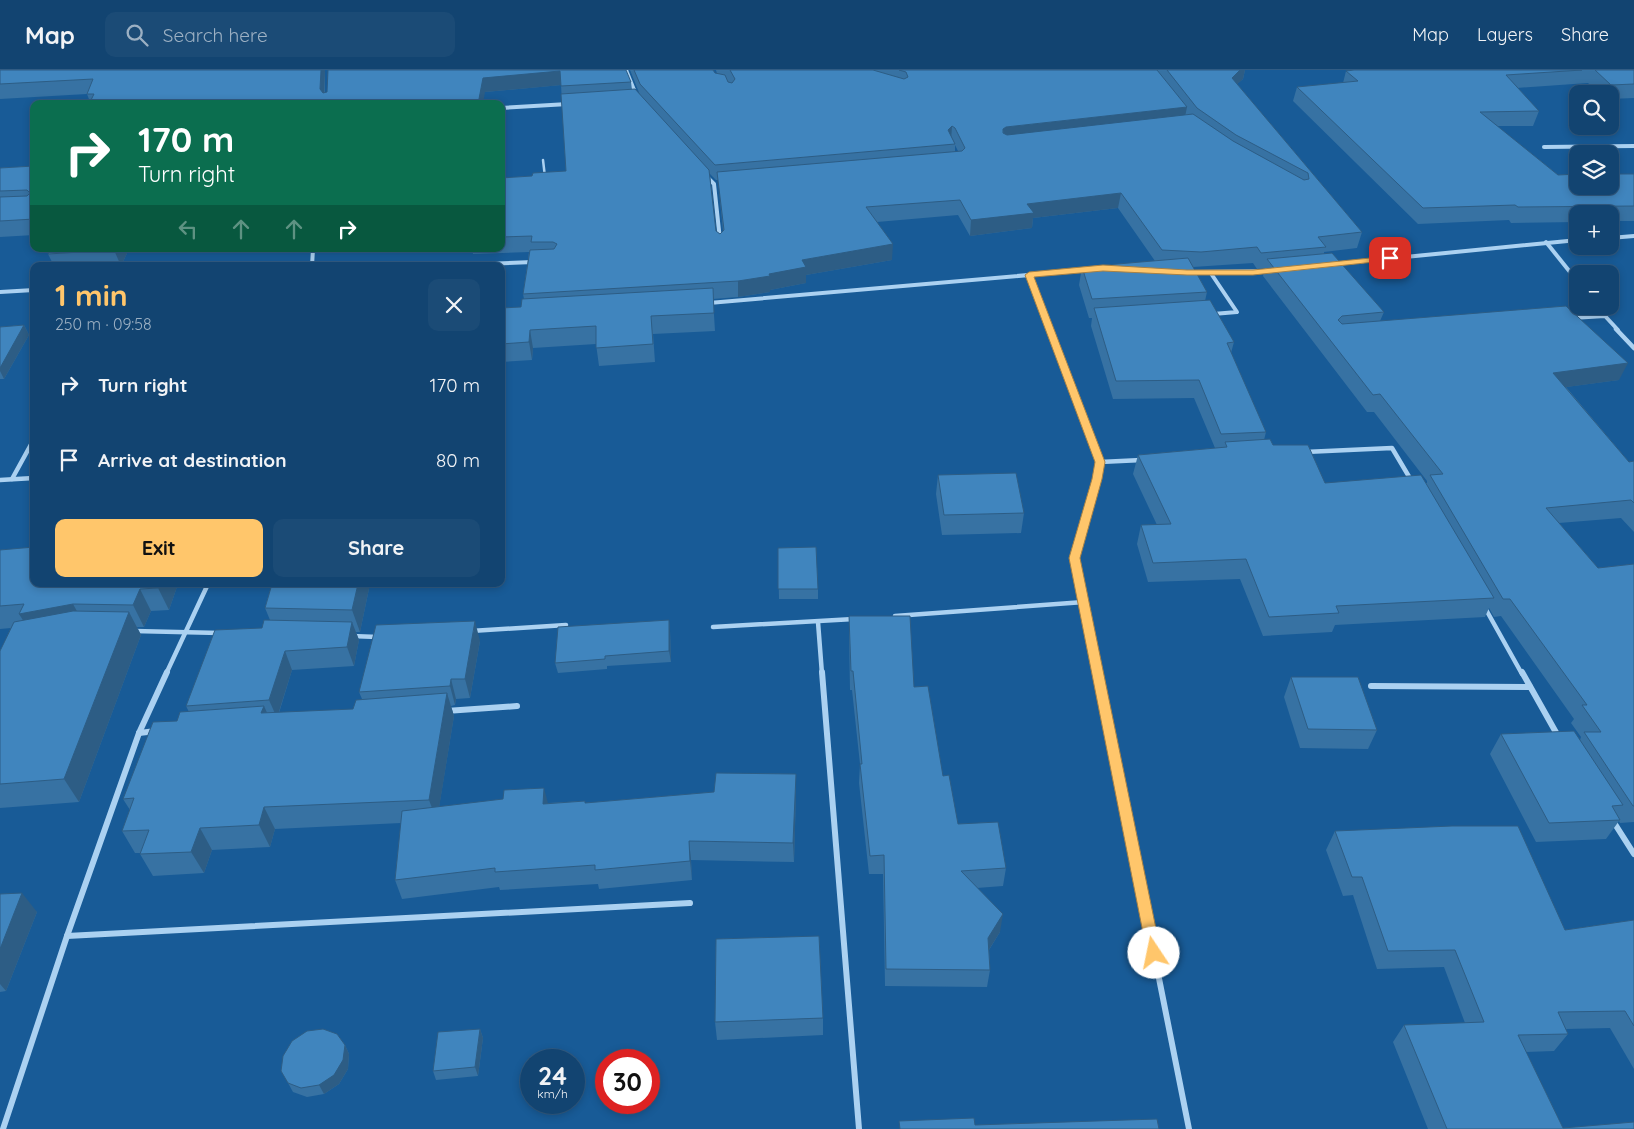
<!DOCTYPE html>
<html lang="en">
<head>
<meta charset="utf-8">
<style>
	body { margin:0; font-family:Quicksand,sans-serif; background:#1b4b76; color:#f1f3f6; height:100vh; display:flex; flex-direction:column; font-size:19px; white-space:nowrap }
	* { box-sizing:border-box; margin:0 }
	p { font-size:16px; color:#9cb0c3 }
	.icon { flex:none; width:28px; height:28px; fill:none; stroke:currentColor; stroke-width:2; stroke-linecap:round; stroke-linejoin:round }
	.map { position:relative; flex:1; overflow:hidden }
	.side { position:absolute; left:30px; top:192px; width:475px; height:325px; display:flex; flex-direction:column; background:#124471; border-radius:10px; box-shadow:0 2px 8px #0003,0 0 0 1px #315c84 }
	.side>* { flex:none }
	.top-card { position:absolute; left:30px; top:30px; width:475px; height:152px; border-radius:10px; box-shadow:0 2px 8px #0003,0 0 0 1px #315c84; background:#0b6e4f; color:#fff; overflow:hidden }
	.fabs { position:absolute; left:1569px; top:15px; display:grid; gap:10px }
	.fabs a { display:grid; place-items:center; width:50px; height:50px; border-radius:10px; background:#124471; box-shadow:0 2px 8px #0003,0 0 0 1px #315c84; font-size:25px }
	.speed { position:absolute; left:520px; top:979px; display:flex; gap:10px; font-size:25px; font-weight:700; text-align:center }
	.speed>* { display:grid; place-content:center; width:65px; height:65px; border-radius:50%; background:#124471; box-shadow:0 2px 8px #0003,0 0 0 1px #315c84; line-height:1 }
	.speed small { font-size:12px; font-weight:400 }
	.speed .limit { border:8px solid #d22; background:#fff; color:#111 }
	.pin { position:absolute; display:grid; place-items:center; width:42px; height:42px; color:#fff; margin:-21px; border-radius:10px; box-shadow:0 2px 8px #0006 }
	.me { position:absolute; width:55px; margin:-28px; rotate:349deg; stroke-linejoin:round; filter:drop-shadow(0 0 4px #0008) }
	.turn { display:flex; align-items:center; gap:18px; height:105px; padding:0 25px; font-size:22px }
	.turn .icon { width:65px; height:65px; stroke-width:2.5 }
	.turn b { display:block; font-size:35px; line-height:42px }
	.lanes { display:flex; align-items:center; height:48px; padding:0 25px; background:#0003; justify-content:center; gap:25px; direction:ltr }
	.lanes .off { opacity:.35 }
	.round { display:grid; place-items:center; flex:none; width:52px; height:52px; border-radius:10px; background:#1b4b76 }
	.summary { display:flex; align-items:center; justify-content:space-between; height:85px; padding:0 25px }
	h1 { font-size:30px; font-weight:700; line-height:38px; color:#ffc66b }
	.primary-button { display:flex; gap:10px; margin-top:auto; padding:10px 25px }
	.primary-button a { flex:1; height:58px; border-radius:10px; background:#ffc66b; color:#111; font-size:20px; font-weight:700; line-height:58px; text-align:center }
	.primary-button a+a { background:#1b4b76; color:#f1f3f6 }
	ul { padding:0; list-style:none }
	li { display:flex; align-items:center; gap:15px; height:75px; padding:0 25px }
	li div { flex:1 }
	li b { display:block; font-size:19px }
	li em { font-style:normal }
	header { display:flex; align-items:center; gap:30px; box-sizing:border-box; height:70px; padding:0 25px; background:#124471; border-bottom:1px solid #315c84 }
	header strong { font-size:24px }
	nav { display:flex; gap:28px; margin-inline-start:auto; font-size:18px }
	.search { width:350px; height:45px; background:#1b4b76; display:flex; align-items:center; gap:12px; box-sizing:border-box; padding:0 18px; border-radius:10px; color:#9cb0c3; font-size:19px }
	.map>svg:first-child { display:block }
	.lines { fill:none; stroke-linecap:round; stroke-linejoin:round }
	.lane { stroke:#abd1f1; stroke-width:2.5 }
	.street-far2 { stroke:#abd1f1; stroke-width:4 }
	.street-far1 { stroke:#abd1f1; stroke-width:4.5 }
	.street { stroke:#abd1f1; stroke-width:6 }
	.wall { fill:#3772a3; fill-rule:evenodd }
	.shaded-wall { fill:#2d5d85 }
	.building { fill:#4085be; stroke:#2d5d85 }
	.route { fill:#ffc66b; stroke:#a68146 }
</style>
</head>
<body>
<header>
<strong>Map</strong>
<div class="search"><svg class="icon" aria-label="search" viewBox="0 0 24 24"><circle cx="10" cy="10" r="6"/><path d="M15 15l6 6"/></svg>Search here</div>
<nav><a>Map</a><a>Layers</a><a>Share</a></nav>
</header>
<div class="map">
<svg width="1634" height="1059" viewBox="0 0 1634 1059">
	<rect width="100%" height="100%" fill="#185b97"/>
	<g class="lines">
		<polyline class="lane" points="543,90 545,107"/>
		<g class="street-far2">
			<polyline points="626,0 636,25"/>
			<polyline points="501,38 568,34"/>
			<polyline points="1544,77 1634,76"/>
			<polyline points="707,107 714,114 720,170"/>
			<polyline points="1610,168 1634,166"/>
			<polyline points="1546,172 1578,212"/>
			<polyline points="1334,194 1578,170"/>
			<polyline points="312,196 313,179"/>
			<polyline points="431,196 533,192"/>
			<polyline points="1190,202 1269,201"/>
			<polyline points="1210,202 1237,242 1213,244"/>
			<polyline points="1029,205 1050,260"/>
			<polyline points="0,222 34,220"/>
			<polyline points="709,233 1086,200"/>
			<polyline points="1597,236 1605,246"/>
			<polyline points="1572,248 1605,246 1618,260"/>
		</g>
		<g class="street-far1">
			<polyline points="1049,259 1100,392 1075,487 1098,604"/>
			<polyline points="1616,259 1634,278"/>
			<polyline points="1305,382 1392,378 1411,410"/>
			<polyline points="1100,392 1142,390"/>
			<polyline points="12,409 34,369"/>
			<polyline points="0,410 34,408"/>
			<polyline points="1484,536 1522,604"/>
			<polyline points="895,546 1084,532"/>
			<polyline points="818,552 822,604"/>
			<polyline points="713,557 854,549"/>
			<polyline points="134,561 220,563"/>
			<polyline points="471,561 566,555"/>
			<polyline points="351,566 378,567"/>
			<polyline points="166,604 208,514"/>
		</g>
		<g class="street">
			<polyline points="822,602 859,1059"/>
			<polyline points="1098,602 1189,1059"/>
			<polyline points="1522,602 1558,666"/>
			<polyline points="1371,616 1530,617"/>
			<polyline points="446,641 517,636"/>
			<polyline points="139,663 156,661"/>
			<polyline points="1613,751 1634,784"/>
			<polyline points="67,866 690,833"/>
			<polyline points="3,1059 67,866 139,663 167,602"/>
		</g>
	</g>
	<g class="wall">
		<path d="M0,0H325V22L631,12L632,20L640,25L630,0H713L715,3L717,4L716,0H1245L1243,9L1237,14L1362,162L1357,178L1324,182V184L1384,242L1380,251L1619,310L1566,317L1629,392L1634,391V462L1621,448L1559,453L1598,498L1634,494V752L1620,753L1619,751L1606,769L1536,772L1490,684L1501,664L1580,670L1581,667L1571,653L1574,649L1501,546L1494,547L1489,538L1485,547L1335,555L1332,562L1263,566L1240,509L1148,512L1137,474L1141,455H1157L1133,404L1138,385L1215,378L1194,328L1113,329L1091,256L1092,248H1089L1079,215L1082,197L1155,191L1118,138L1033,148L1032,158L970,166L958,145L877,152L892,190L806,205V213L770,220V222L738,227L713,229L715,261L653,264L655,292L599,296L596,274L533,278L532,290L501,292V238L521,237L524,229L523,224L529,182L473,184L472,179H501V108L532,106L566,101L561,15L485,22L90,32L87,24L0,29ZM955,75L958,81H955ZM710,104L716,110H718L723,161L720,164L716,161ZM1253,193L1257,199L1265,198L1263,206L1367,342H1374L1427,411V413H1325L1264,370L1266,362L1231,283L1234,272L1205,231L1207,222L1193,197Z"/>
		<polygon points="1354,0 1634,0 1634,28 1610,29 1610,24 1600,24 1588,13 1517,18 1539,41 1533,56 1497,56 1558,105 1634,104 1634,151 1610,151 1610,144 1578,144 1578,152 1511,153 1509,150 1418,154 1293,31 1297,17 1343,13 1346,1"/>
		<polygon points="34,96 34,165 0,167 0,98"/>
		<polygon points="51,179 129,179 121,196 54,196 48,184"/>
		<polygon points="24,255 29,265 4,309 0,309 0,257"/>
		<polygon points="938,405 1024,443 1021,463 942,465 936,424"/>
		<polygon points="778,478 818,519 818,529 779,529"/>
		<polygon points="0,480 178,514 169,540 151,541 144,557 137,557 141,565 79,732 0,738 0,581 11,558 0,559"/>
		<polygon points="272,514 370,514 360,562 356,562 359,570 354,596 292,600 279,643 353,639 362,629 359,622 480,571 470,628 456,629 455,635 451,636 454,646 439,737 548,733 585,731 585,733 714,722 796,704 796,723 794,792 691,790 692,810 599,819 598,814 500,820 499,817 402,829 395,810 401,753 275,759 270,777 212,780 204,803 153,806 140,784 140,783 135,783 122,761 130,740 123,729 177,651 189,642 186,636 270,550 265,538"/>
		<polygon points="849,546 914,617 958,754 1006,798 1003,816 977,818 1000,862 989,880 990,900 987,917 885,916 883,804 869,804 859,713 860,694 852,620 850,620 849,565"/>
		<polygon points="669,550 670,560 671,592 607,596 607,599 558,603 555,593"/>
		<polygon points="1291,607 1377,660 1368,679 1300,678 1284,627"/>
		<polygon points="1335,761 1565,860 1634,850 1634,999 1610,958 1566,959 1568,964 1554,981 1526,982 1563,1058 1634,1059 1428,1059 1393,972 1404,955 1465,953 1444,897 1377,899 1353,825 1343,826 1326,780"/>
		<polygon points="0,824 37,842 6,921 0,922"/>
		<polygon points="823,948 823,965 717,970 715,952"/>
		<polygon points="480,959 483,968 478,1006 436,1010 433,1001"/>
		<polygon points="345,975 349,984 348,999 339,1014 324,1024 307,1027 293,1022 288,1013"/>
	</g>
	<g class="shaded-wall">
		<polygon points="321,0 325,0 324,34 320,19"/>
		<polygon points="1240,0 1245,0 1243,9 1228,22 1232,8"/>
		<polygon points="560,1 562,15 485,22 483,34 478,34 483,8"/>
		<polygon points="1187,37 1184,52 1005,72 1003,59 1006,57"/>
		<polygon points="952,56 951,71 947,75 948,60"/>
		<polygon points="1121,123 1118,138 1033,148 1032,158 970,166 971,150 1027,134"/>
		<polygon points="893,174 892,190 806,205 806,213 770,220 770,222 738,227 738,211 769,204 802,190"/>
		<polygon points="115,179 129,179 121,196 114,180"/>
		<polygon points="24,255 29,265 4,309 0,301 0,298"/>
		<polygon points="530,260 533,278 532,290 529,272"/>
		<polygon points="1628,293 1619,310 1545,320 1553,303"/>
		<polygon points="30,383 34,383 34,389"/>
		<polygon points="159,514 178,514 169,540 158,518"/>
		<polygon points="358,514 370,514 360,562 352,540"/>
		<polygon points="140,519 151,541 144,557 133,535"/>
		<polygon points="73,534 85,556 33,566 19,544"/>
		<polygon points="129,542 141,565 79,732 64,709"/>
		<polygon points="669,550 670,560 671,592 669,581"/>
		<polygon points="475,551 480,571 470,628 465,609"/>
		<polygon points="352,552 359,570 354,596 347,577"/>
		<polygon points="285,581 292,600 277,648 269,630"/>
		<polygon points="451,609 456,629 455,635 450,616"/>
		<polygon points="447,623 454,646 437,751 429,730"/>
		<polygon points="264,636 274,658 261,643"/>
		<polygon points="796,704 796,723 794,792 793,773"/>
		<polygon points="544,718 549,737 543,734"/>
		<polygon points="264,737 275,759 270,777 259,755"/>
		<polygon points="200,758 212,780 204,803 191,782"/>
		<polygon points="689,771 691,790 692,810 690,791"/>
		<polygon points="22,823 37,842 6,921 0,914 0,879"/>
		<polygon points="1003,844 1000,862 985,886 988,868"/>
		<polygon points="480,959 483,968 478,1006 475,997"/>
		<polygon points="345,975 349,984 348,999 339,1014 324,1024 319,1015"/>
	</g>
	<g class="building">
		<polygon points="0,0 321,0 320,19 323,23 327,22 328,0 626,0 631,12 561,16 560,1 483,8 478,34 89,34 94,24 87,24 93,9 0,14"/>
		<polygon points="634,0 713,0 715,3 725,5 728,12 732,13 735,9 730,0 873,0 904,9 908,7 906,2 899,0 1157,0 1187,37 1006,57 1003,59 1003,63 1007,65 1193,44 1233,71 1304,110 1309,109 1308,103 1236,65 1197,38 1167,0 1240,0 1232,8 1362,162 1318,167 1326,177 1261,183 1257,177 1201,182 1162,180 1121,123 1027,134 1034,143 971,150 960,130 866,137 893,174 802,190 806,197 769,204 770,206 738,211 523,224 530,180 554,179 557,174 553,172 531,172 532,166 501,167 501,108 532,106 533,103 566,101 561,24 635,19 709,100 716,161 720,164 724,160 717,102 962,81 965,78 955,58 952,56 948,60 955,74 715,95 640,14"/>
		<polygon points="1354,0 1582,0 1506,5 1539,41 1480,42 1558,105 1578,104 1578,116 1610,116 1610,104 1634,104 1634,136 1518,137 1515,135 1423,138 1297,17 1358,11 1346,1"/>
		<polygon points="1595,0 1634,0 1634,14 1611,15"/>
		<polygon points="34,96 34,149 0,151 0,127 27,126 30,123 27,120 0,121 0,98"/>
		<polygon points="51,179 115,179 114,180 48,184"/>
		<polygon points="1332,183 1384,242 1342,246 1338,250 1342,254 1566,236 1628,293 1553,303 1629,392 1634,391 1634,433 1631,430 1546,438 1598,498 1634,494 1634,736 1633,736 1584,662 1601,662 1582,635 1587,635 1510,529 1503,529 1430,405 1443,404 1380,324 1373,325 1267,189"/>
		<polygon points="1188,188 1207,222 1092,229 1082,197"/>
		<polygon points="713,218 714,243 651,246 653,274 596,278 596,256 530,260 529,272 501,274 501,238 521,237 522,229"/>
		<polygon points="1210,230 1234,272 1227,273 1266,362 1221,364 1199,310 1116,311 1094,238"/>
		<polygon points="24,255 0,298 0,257"/>
		<polygon points="1270,369 1273,375 1308,375 1325,413 1421,405 1494,528 1336,536 1339,543 1269,547 1246,489 1153,493 1141,455 1171,454 1138,385 1227,377 1225,372"/>
		<polygon points="34,373 34,383 30,383"/>
		<polygon points="1016,403 1024,443 944,445 938,405"/>
		<polygon points="34,477 34,514 159,514 158,518 140,519 133,535 73,534 19,544 24,534 0,536 0,480"/>
		<polygon points="816,477 818,519 778,519 778,478"/>
		<polygon points="272,514 358,514 352,540 265,538"/>
		<polygon points="73,541 129,542 64,709 0,714 0,581 14,552"/>
		<polygon points="849,546 910,546 914,617 928,616 943,706 949,705 958,754 998,752 1006,798 961,801 1003,844 988,868 990,900 886,899 884,785 870,786 860,694 862,694 853,601 851,601"/>
		<polygon points="264,550 352,552 347,577 285,581 269,630 186,636 215,560 262,558"/>
		<polygon points="669,550 669,581 605,586 605,589 555,593 558,557"/>
		<polygon points="475,551 465,609 451,609 450,616 359,622 376,555"/>
		<polygon points="1291,607 1358,607 1377,660 1308,659"/>
		<polygon points="447,623 429,730 264,737 259,755 200,758 191,782 140,784 149,760 122,761 134,728 123,729 153,652 177,651 180,642 264,636 261,643 353,639 356,630"/>
		<polygon points="1574,661 1623,735 1612,736 1620,750 1549,753 1501,664"/>
		<polygon points="716,703 796,704 793,773 689,771 690,791 595,800 595,795 495,802 495,798 395,810 402,741 503,729 504,720 544,718 543,734 585,731 585,733 714,722"/>
		<polygon points="1452,756 1518,756 1565,860 1634,850 1634,956 1625,941 1558,942 1568,964 1518,965 1563,1058 1634,1052 1634,1059 1447,1059 1404,955 1484,952 1455,880 1388,881 1362,807 1352,807 1335,761"/>
		<polygon points="22,823 0,879 0,824"/>
		<polygon points="819,866 823,948 715,952 716,869"/>
		<polygon points="323,959 337,964 345,975 343,990 334,1005 319,1015 301,1018 288,1013 281,1001 283,986 292,971 307,961"/>
		<polygon points="480,959 475,997 433,1001 438,962"/>
		<polygon points="974,1048 975,1055 1157,1049 1159,1059 900,1059 899,1051"/>
	</g>
	<polygon class="route" points="1390,186 1393,186 1393,190 1253,205 1187,205 1103,201 1034,207 1105,392 1102,409 1080,488 1161,883 1159,888 1154,890 1149,888 1147,883 1069,488 1092,409 1095,392 1025,205 1029,202 1103,195 1187,200 1253,200"/>
</svg>
<div class="fabs">
<a><svg class="icon" aria-label="search" viewBox="0 0 24 24"><circle cx="10" cy="10" r="6"/><path d="M15 15l6 6"/></svg></a>
<a><svg class="icon" aria-label="layers" viewBox="0 0 24 24"><path d="M12 4l9 5-9 5-9-5zM3 14l9 5 9-5"/></svg></a>
<a>+</a>
<a>−</a>
</div>
<div class="speed"><div>24<small>km/h</small></div><div class="limit">30</div></div>
<div class="pin" style="left:1390px;top:188px;background:#d93025"><svg class="icon" aria-label="arrive" viewBox="0 0 24 24"><path d="M6 21V4h12l-3 4 3 4H6"/></svg></div>
<svg class="me" style="left:1154px;top:883px" viewBox="-20 -20 40 40"><circle r="19" fill="#fff"/><path d="M0-13L10 11 0 6-10 11z" fill="#ffc66b"/></svg>
<div class="top-card">
<div class="turn"><svg class="icon" aria-label="right" viewBox="0 0 24 24"><path d="M7 20v-9h11M14 6l5 5-5 5"/></svg><div><b>170 m</b>Turn right</div></div>
<div class="lanes"><svg class="icon off" aria-label="left" viewBox="0 0 24 24"><path d="M17 20v-9H6M10 6l-5 5 5 5"/></svg><svg class="icon off" aria-label="ahead" viewBox="0 0 24 24"><path d="M12 20V5M6 11l6-6 6 6"/></svg><svg class="icon off" aria-label="ahead" viewBox="0 0 24 24"><path d="M12 20V5M6 11l6-6 6 6"/></svg><svg class="icon" aria-label="right" viewBox="0 0 24 24"><path d="M7 20v-9h11M14 6l5 5-5 5"/></svg></div>
</div>
<section class="side">
<div class="summary"><div><h1>1 min</h1><p>250 m · 09:58</p></div><a class="round"><svg class="icon" aria-label="close" viewBox="0 0 24 24"><path d="M6 6l12 12M18 6L6 18"/></svg></a></div>
<ul>
<li><svg class="icon" aria-label="right" viewBox="0 0 24 24"><path d="M7 20v-9h11M14 6l5 5-5 5"/></svg><div><b>Turn right</b></div><em>170 m</em></li>
<li><svg class="icon" aria-label="arrive" viewBox="0 0 24 24"><path d="M6 21V4h12l-3 4 3 4H6"/></svg><div><b>Arrive at destination</b></div><em>80 m</em></li>
</ul>
<div class="primary-button"><a>Exit</a><a>Share</a></div>
</section>
</div>
</body>
</html>
